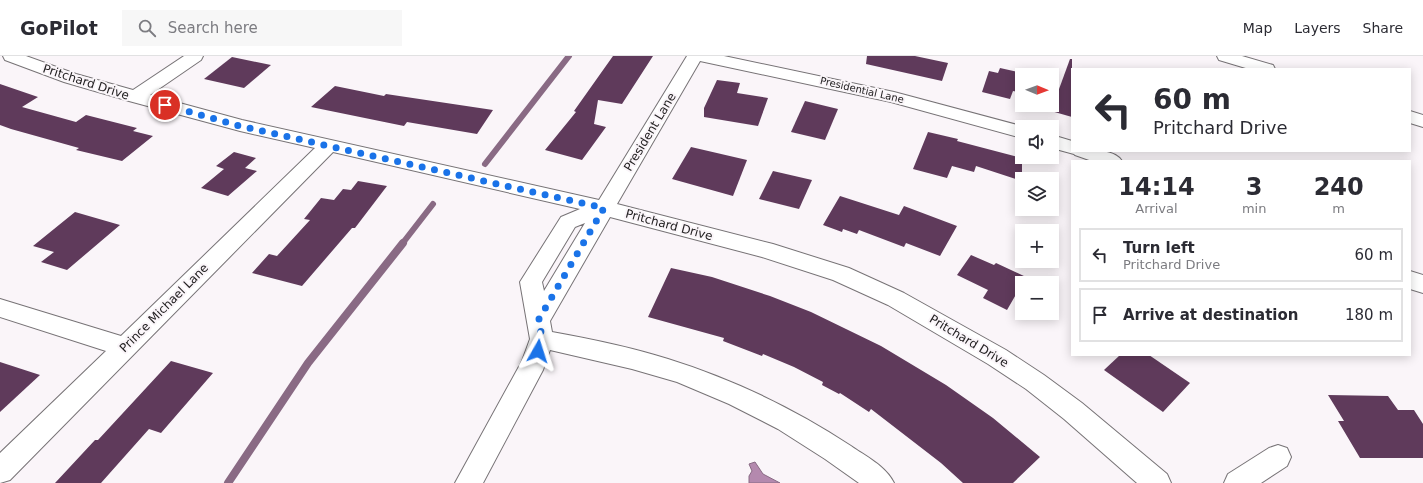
<!DOCTYPE html>
<html lang="en">
<head>
<meta charset="utf-8">
<style>
	body { margin:0; font-family:"DejaVu Sans",sans-serif; background:#f7f7f7; color:#2b2b33; height:100vh; display:flex; flex-direction:column; font-size:15px; white-space:nowrap }
	* { box-sizing:border-box; margin:0 }
	p { font-size:13px; color:#7c7c81 }
	.icon { flex:none; width:22px; height:22px; fill:none; stroke:currentColor; stroke-width:2; stroke-linecap:round; stroke-linejoin:round }
	.map { position:relative; flex:1; overflow:hidden }
	.sheet { position:absolute; left:1071px; top:104px; width:340px; height:196px; display:flex; flex-direction:column; background:#fff; border-radius:0px; box-shadow:0 2px 10px #0003 }
	.sheet>* { flex:none }
	.hud { position:absolute; left:1071px; top:12px; width:340px; height:84px; border-radius:0px; box-shadow:0 2px 10px #0003; background:#fff; color:#2b2b33; overflow:hidden }
	.needle { width:26px; rotate:91deg }
	.tools { position:absolute; left:1015px; top:12px; display:grid; gap:8px }
	.tools a { display:grid; place-items:center; width:44px; height:44px; border-radius:0px; background:#fff; box-shadow:0 2px 10px #0003; font-size:20px }
	.pin { position:absolute; display:grid; place-items:center; width:34px; height:34px; color:#fff; margin:-17px; border:2px solid #fff; border-radius:50%; box-shadow:0 1px 4px #0007 }
	.me { position:absolute; width:44px; margin:-22px; rotate:6deg; stroke-linejoin:round; filter:drop-shadow(0 0 3px #0008) }
	.turn { display:flex; align-items:center; gap:14px; height:84px; padding:0 16px; font-size:18px }
	.turn .icon { width:52px; height:52px; stroke-width:2.5 }
	.turn b { display:block; font-size:28px; line-height:34px }
	.eta { display:flex; justify-content:space-evenly; align-items:center; height:68px; text-align:center }
	.eta b { font-size:24px; font-weight:700; line-height:28px }
	ul { padding:0; list-style:none }
	li { display:flex; align-items:center; gap:12px; height:54px; margin:0 8px 6px; padding:0 8px; border:2px solid #e1e1e2; border-radius:0px }
	li div { flex:1 }
	li b { display:block; font-size:15px }
	li em { font-style:normal }
	header { display:flex; align-items:center; gap:24px; box-sizing:border-box; height:56px; padding:0 20px; background:#fff; border-bottom:1px solid #e1e1e2 }
	header strong { font-size:19px }
	nav { display:flex; gap:22px; margin-inline-start:auto; font-size:14px }
	.search { width:280px; height:36px; background:#f7f7f7; display:flex; align-items:center; gap:10px; box-sizing:border-box; padding:0 14px; border-radius:0px; color:#7c7c81; font-size:15px }
	.map>svg:first-child { display:block }
	.water { fill:#b489ae; stroke:#896a84 }
	.lines { fill:none; stroke-linecap:round; stroke-linejoin:round }
	.stream-far1 { stroke:#896a84; stroke-width:6 }
	.stream { stroke:#896a84; stroke-width:8 }
	.building { fill:#5f3a5b }
	.minor-casing { stroke:#777376; stroke-width:2 }
	.minor { fill:#fff; fill-rule:evenodd }
	.route { stroke:#1a73e8; stroke-width:7; stroke-dasharray:0 12.6 }
	.labels { text-anchor:middle; dominant-baseline:central; stroke-width:4; stroke-linejoin:round; paint-order:stroke }
	.far-street-label { font-size:10px; fill:#242223; stroke:#faf5f9 }
	.street-label { font-size:12px; fill:#242223; stroke:#faf5f9 }
</style>
</head>
<body>
<header>
<strong>GoPilot</strong>
<div class="search"><svg class="icon" aria-label="search" viewBox="0 0 24 24"><circle cx="10" cy="10" r="6"/><path d="M15 15l6 6"/></svg>Search here</div>
<nav><a>Map</a><a>Layers</a><a>Share</a></nav>
</header>
<div class="map">
<svg width="1423" height="427" viewBox="0 0 1423 427">
	<rect width="100%" height="100%" fill="#faf5f9"/>
	<polygon class="water" points="755,406 763,418 780,427 749,427 749,420 752,415 749,408"/>
	<g class="lines">
		<g class="stream-far1">
			<polyline points="485,108 569,0"/>
			<polyline points="402,188 433,148"/>
		</g>
		<polyline class="stream" points="228,427 308,307 403,187"/>
	</g>
	<g class="building">
		<polygon points="613,0 653,0 622,48 598,44 594,68 606,71 582,104 545,94 576,56 574,55"/>
		<polygon points="867,0 915,0 948,7 942,25 866,8"/>
		<polygon points="232,1 271,9 244,32 204,23"/>
		<polygon points="1070,3 1072,3 1072,61 1051,55"/>
		<polygon points="1000,12 1022,17 1022,37 1013,35 1010,43 982,36 989,15 998,17"/>
		<polygon points="717,24 740,27 737,37 768,42 758,70 704,61 704,52"/>
		<polygon points="0,28 38,41 22,51 76,66 86,59 137,72 133,75 153,80 122,105 76,94 79,92 11,73 0,69"/>
		<polygon points="335,30 384,40 386,38 493,54 477,78 407,66 404,70 311,51"/>
		<polygon points="805,45 838,53 825,84 791,76"/>
		<polygon points="928,76 958,83 957,85 1022,102 1022,125 976,110 974,116 952,110 947,122 913,113"/>
		<polygon points="691,91 747,104 733,140 672,123"/>
		<polygon points="234,96 256,102 245,112 257,115 228,140 201,132 224,113 216,110"/>
		<polygon points="773,115 812,124 799,153 759,143"/>
		<polygon points="358,125 387,130 355,172 352,172 302,230 252,217 269,198 277,200 310,164 304,163 321,142 334,144 343,133 351,134"/>
		<polygon points="840,140 899,159 904,150 957,170 940,200 906,187 904,191 859,174 857,178 843,173 842,176 823,169"/>
		<polygon points="75,156 120,169 67,214 41,206 54,196 33,190"/>
		<polygon points="971,199 994,209 996,207 1026,221 1007,254 983,242 988,234 957,219"/>
		<polygon points="671,212 712,221 770,240 811,256 881,290 946,329 993,362 1040,401 1013,427 963,427 941,407 871,353 869,356 840,337 839,338 822,329 823,326 794,311 763,298 762,300 723,285 724,282 648,261"/>
		<polygon points="1120,299 1149,299 1190,327 1163,356 1104,314"/>
		<polygon points="171,305 213,317 161,377 149,373 101,427 55,427 95,384 98,384"/>
		<polygon points="0,306 40,319 0,356"/>
		<polygon points="1328,339 1388,340 1398,354 1414,354 1423,368 1423,402 1360,402 1338,365 1344,365"/>
	</g>
	<g class="lines">
		<defs>
			<g id="minor">
				<path d="M3,0H26L76,18L133,34L184,0H203L201,4L150,39L242,64L599,144L687,0H724L894,36L1025,71H1022V82L891,46L700,5L617,148L773,188L849,212L904,237L1006,294L1044,319L1082,347L1167,418L1171,427H1137L1064,363L1026,333L988,308L888,249L833,224L762,201L610,161L550,265L552,276C591,283 630,291 668,303C732,323 795,353 851,390C865,400 886,410 894,427H859L825,403L778,373L729,348L677,326L632,313L550,294L543,314L483,427H455L522,305L530,283L520,226L561,161L580,153L333,96L10,424L0,427V397L106,295L0,261V243L121,280L315,92L240,75L129,45L64,26L5,4ZM585,167L544,235L542,226L575,171Z"/>
				<polygon points="1217,0 1242,0 1273,9 1275,13 1249,13 1219,4"/>
				<polygon points="1410,55 1423,59 1423,71 1410,67"/>
				<path d="M1052,79L1072,85V95C1086,95 1113,91 1122,105H1092L1075,99L1074,98L1052,92Z"/>
				<polygon points="1410,215 1423,219 1423,237 1410,233"/>
				<polygon points="1278,389 1287,392 1291,401 1287,410 1261,427 1224,427 1228,418 1269,392"/>
			</g>
		</defs>
		<use href="#minor" class="minor-casing"/>
		<use href="#minor" class="minor"/>
	</g>
	<g class="lines">
		<polyline class="route" points="165,49 240,70 604,152 539,263 542,283 538,295"/>
	</g>
	<g class="labels">
		<g class="far-street-label">
			<text transform="translate(862 34) rotate(13)">Presidential Lane</text>
		</g>
		<g class="street-label">
			<text transform="translate(86 26) rotate(18)">Pritchard Drive</text>
			<text transform="translate(650 76) rotate(-59)">President Lane</text>
			<text transform="translate(669 169) rotate(15)">Pritchard Drive</text>
			<text transform="translate(164 252) rotate(-45)">Prince Michael Lane</text>
			<text transform="translate(969 285) rotate(31)">Pritchard Drive</text>
		</g>
	</g>
</svg>
<div class="tools">
<a><svg class="needle" viewBox="-14 -14 28 28"><path d="M0-13l5 13h-10z" fill="#e53935"/><path d="M0 13l5-13h-10z" fill="#7c7c81"/></svg></a>
<a><svg class="icon" aria-label="sound" viewBox="0 0 24 24"><path d="M4 9h4l5-4v14l-5-4H4zM17 9q2 3 0 6"/></svg></a>
<a><svg class="icon" aria-label="layers" viewBox="0 0 24 24"><path d="M12 4l9 5-9 5-9-5zM3 14l9 5 9-5"/></svg></a>
<a>+</a>
<a>−</a>
</div>
<div class="pin" style="left:165px;top:49px;background:#d93025"><svg class="icon" aria-label="arrive" viewBox="0 0 24 24"><path d="M6 21V4h12l-3 4 3 4H6"/></svg></div>
<svg class="me" style="left:538px;top:295px" viewBox="-20 -20 40 40"><path d="M0-17L14 15 0 8-14 15z" fill="#1a73e8" stroke="#fff" stroke-width="4"/></svg>
<div class="hud">
<div class="turn"><svg class="icon" aria-label="left" viewBox="0 0 24 24"><path d="M17 20v-9H6M10 6l-5 5 5 5"/></svg><div><b>60 m</b>Pritchard Drive</div></div>
</div>
<section class="sheet">
<div class="eta">
<div><b>14:14</b><p>Arrival</p></div>
<div><b>3</b><p>min</p></div>
<div><b>240</b><p>m</p></div>
</div>
<ul>
<li><svg class="icon" aria-label="left" viewBox="0 0 24 24"><path d="M17 20v-9H6M10 6l-5 5 5 5"/></svg><div><b>Turn left</b><p>Pritchard Drive</p></div><em>60 m</em></li>
<li><svg class="icon" aria-label="arrive" viewBox="0 0 24 24"><path d="M6 21V4h12l-3 4 3 4H6"/></svg><div><b>Arrive at destination</b></div><em>180 m</em></li>
</ul>
</section>
</div>
</body>
</html>
